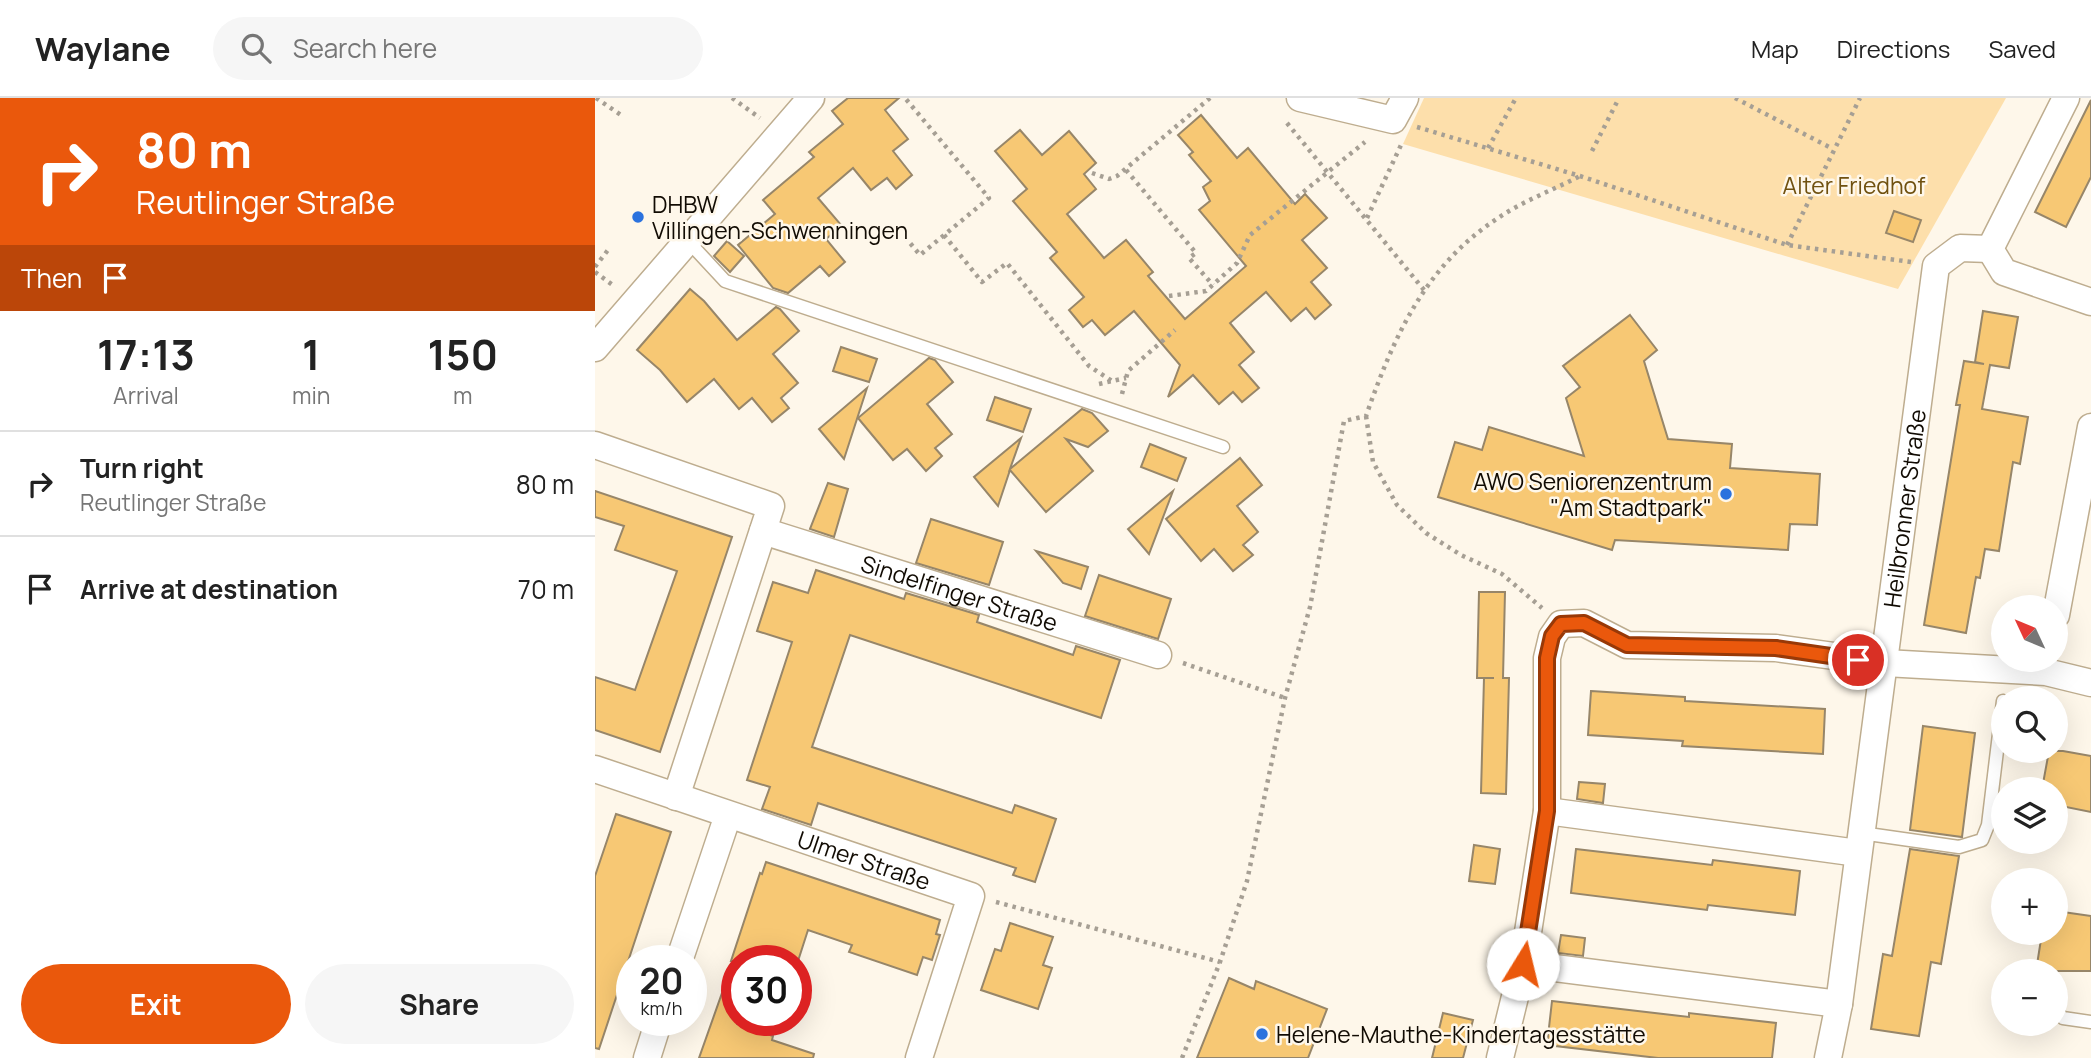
<!DOCTYPE html>
<html lang="en">
<head>
<meta charset="utf-8">
<style>
	body { margin:0; font-family:Manrope,sans-serif; background:#f6f6f6; color:#222; height:100vh; display:flex; flex-direction:column; font-size:26px; white-space:nowrap }
	* { box-sizing:border-box; margin:0 }
	p { font-size:23px; color:#767676 }
	.icon { flex:none; width:38px; height:38px; fill:none; stroke:currentColor; stroke-width:2; stroke-linecap:round; stroke-linejoin:round }
	.map { position:relative; flex:1; overflow:hidden }
	.sheet { display:flex; flex-direction:column; background:#fff; width:595px }
	.sheet>* { flex:none }
	.top-card { background:#ea580c; color:#fff; overflow:hidden }
	.needle { width:46px; rotate:314deg }
	.controls { position:absolute; left:1396px; top:497px; display:grid; gap:14px }
	.controls a { display:grid; place-items:center; width:77px; height:77px; border-radius:50%; background:#fff; box-shadow:0 7px 28px #0002; font-size:35px }
	.speed { position:absolute; left:21px; top:847px; display:flex; gap:14px; font-size:35px; font-weight:700; text-align:center }
	.speed>* { display:grid; place-content:center; width:91px; height:91px; border-radius:50%; background:#fff; box-shadow:0 7px 28px #0002; line-height:1 }
	.speed small { font-size:18px; font-weight:400 }
	.speed .limit { border:10px solid #d22; background:#fff; color:#111 }
	.pin { position:absolute; display:grid; place-items:center; width:60px; height:60px; color:#fff; margin:-30px; border:4px solid #fff; border-radius:50%; box-shadow:0 2px 7px #0007 }
	.me { position:absolute; width:77px; margin:-38px; rotate:9deg; stroke-linejoin:round; filter:drop-shadow(0 0 5px #0008) }
	.turn { display:flex; align-items:center; gap:24px; height:147px; padding:0 21px; font-size:32px }
	.turn .icon { width:91px; height:91px; stroke-width:2.5 }
	.turn b { display:block; font-size:49px; line-height:60px }
	.then { display:flex; align-items:center; height:66px; padding:0 21px; background:#0003; gap:14px; font-size:26px }
	.eta { display:flex; justify-content:space-evenly; align-items:center; height:119px; text-align:center }
	.eta b { font-size:42px; font-weight:700; line-height:49px }
	.primary-button { display:flex; gap:14px; margin-top:auto; padding:14px 21px }
	.primary-button a { flex:1; height:80px; border-radius:42px; background:#ea580c; color:#fff; font-size:28px; font-weight:700; line-height:80px; text-align:center }
	.primary-button a+a { background:#f6f6f6; color:#222 }
	ul { padding:0; list-style:none }
	li { display:flex; align-items:center; gap:21px; height:105px; padding:0 21px; border-top:2px solid #e0e0e0 }
	li div { flex:1 }
	li b { display:block; font-size:26px }
	li em { font-style:normal }
	header { display:flex; align-items:center; gap:42px; box-sizing:border-box; height:98px; padding:0 35px; background:#fff; border-bottom:2px solid #e0e0e0 }
	header strong { font-size:33px }
	nav { display:flex; gap:38px; margin-inline-start:auto; font-size:24px }
	.search { width:490px; height:63px; background:#f6f6f6; display:flex; align-items:center; gap:18px; box-sizing:border-box; padding:0 24px; border-radius:38px; color:#767676; font-size:26px }
	main { display:flex; flex:1; min-height:0 }
	.map>svg:first-child { display:block }
	.green { fill:#fddfab }
	.building { fill:#f7c874; stroke:#978669; stroke-width:2 }
	.lines { fill:none; stroke-linecap:round; stroke-linejoin:round }
	.service-casing { stroke:#bead8f; stroke-width:15 }
	.minor-casing { stroke:#bead8f; stroke-width:29 }
	.path { stroke:#a69f94; stroke-width:4.5; stroke-dasharray:3.5 5; stroke-linecap:butt }
	.service { stroke:#fff; stroke-width:12 }
	.minor { stroke:#fff; stroke-width:26 }
	.route-casing { stroke:#983908; stroke-width:18 }
	.route { stroke:#ea580c; stroke-width:12 }
	.poi-dot { fill:#2b72de; stroke:#fef7ea; stroke-width:2.5 }
	.labels { text-anchor:middle; dominant-baseline:central; stroke-width:5; stroke-linejoin:round; paint-order:stroke }
	.park-label { font-size:23px; fill:#70510f; stroke:#fef7ea }
	.poi-label { font-size:23px; fill:#110b03; stroke:#fef7ea; text-anchor:start }
	.street-label { font-size:23px; fill:#110b03; stroke:#fef7ea }
</style>
</head>
<body>
<header>
<strong>Waylane</strong>
<div class="search"><svg class="icon" aria-label="search" viewBox="0 0 24 24"><circle cx="10" cy="10" r="6"/><path d="M15 15l6 6"/></svg>Search here</div>
<nav><a>Map</a><a>Directions</a><a>Saved</a></nav>
</header>
<main>
<section class="sheet">
<div class="top-card">
<div class="turn"><svg class="icon" aria-label="right" viewBox="0 0 24 24"><path d="M7 20v-9h11M14 6l5 5-5 5"/></svg><div><b>80 m</b>Reutlinger Straße</div></div>
<div class="then">Then<svg class="icon" aria-label="arrive" viewBox="0 0 24 24"><path d="M6 21V4h12l-3 4 3 4H6"/></svg></div>
</div>
<div class="eta">
<div><b>17:13</b><p>Arrival</p></div>
<div><b>1</b><p>min</p></div>
<div><b>150</b><p>m</p></div>
</div>
<ul>
<li><svg class="icon" aria-label="right" viewBox="0 0 24 24"><path d="M7 20v-9h11M14 6l5 5-5 5"/></svg><div><b>Turn right</b><p>Reutlinger Straße</p></div><em>80 m</em></li>
<li><svg class="icon" aria-label="arrive" viewBox="0 0 24 24"><path d="M6 21V4h12l-3 4 3 4H6"/></svg><div><b>Arrive at destination</b></div><em>70 m</em></li>
</ul>
<div class="primary-button"><a>Exit</a><a>Share</a></div>
</section>
<div class="map">
<svg width="1496" height="960" viewBox="0 0 1496 960">
	<rect width="100%" height="100%" fill="#fef7ea"/>
	<polygon class="green" points="829,0 1411,0 1303,191 808,46"/>
	<g class="building">
		<polygon points="253,0 304,0 290,12 313,41 298,53 317,77 301,91 292,80 276,92 258,70 223,100 247,128 231,141 250,164 234,178 225,168 193,195 178,190 143,147 180,116 168,102 219,59 214,54 248,26 237,13"/>
		<polygon points="1496,2 1496,79 1471,129 1440,114"/>
		<polygon points="606,17 642,60 653,50 700,106 710,96 732,120 707,142 732,170 716,184 736,207 720,221 711,210 696,223 671,194 635,225 659,254 644,267 664,290 647,304 638,294 624,306 598,277 573,299 585,267 539,213 510,237 497,222 488,229 474,212 489,199 455,160 462,154 418,103 432,91 400,53 425,32 447,57 474,33 501,65 489,76 501,91 472,116 509,160 531,142 558,174 553,178 590,221 651,168 604,112 615,103 608,89 616,83 594,57 598,54 583,37"/>
		<polygon points="1299,113 1326,122 1318,144 1291,135"/>
		<polygon points="132,143 149,158 135,174 119,158"/>
		<polygon points="95,191 109,203 142,242 181,209 185,211 204,233 178,256 203,285 186,300 194,310 177,324 157,300 144,311 119,281 92,304 65,272 42,252"/>
		<polygon points="1388,213 1423,219 1414,270 1395,267 1387,311 1433,319 1425,366 1418,364 1404,453 1390,451 1385,480 1381,479 1371,535 1329,527 1365,307 1361,307 1369,263 1389,266 1380,264"/>
		<polygon points="1035,217 1062,252 1049,263 1073,341 1137,346 1135,370 1225,376 1222,427 1195,426 1193,452 1020,442 1017,452 843,399 860,344 887,352 894,329 989,358 971,300 985,289 968,268"/>
		<polygon points="246,249 282,261 274,284 238,273"/>
		<polygon points="334,260 340,262 358,284 332,306 357,336 340,350 347,358 331,373 312,351 298,362 263,320"/>
		<polygon points="272,290 249,361 224,331"/>
		<polygon points="400,299 436,311 428,334 392,322"/>
		<polygon points="487,311 497,315 513,333 493,349 471,341 498,373 451,414 415,372 403,408 379,379 426,340 415,371"/>
		<polygon points="555,346 591,360 582,383 546,369"/>
		<polygon points="645,360 667,387 642,408 663,434 648,447 658,457 638,473 619,451 606,463 571,421"/>
		<polygon points="233,385 253,391 239,439 215,431"/>
		<polygon points="0,393 137,439 65,654 0,632 0,579 40,592 82,473 20,452 29,428 0,419"/>
		<polygon points="578,393 554,456 533,431"/>
		<polygon points="336,421 408,444 394,487 321,465"/>
		<polygon points="441,453 493,469 486,491 468,485"/>
		<polygon points="221,472 309,501 311,495 384,517 382,524 478,557 481,548 525,562 506,620 255,537 217,649 417,715 420,707 461,721 440,784 418,777 421,770 223,705 216,727 167,711 175,689 152,682 197,544 162,533 178,484 213,495"/>
		<polygon points="504,477 576,501 563,541 490,518"/>
		<polygon points="884,494 910,494 908,580 914,580 911,696 886,695 889,580 899,580 882,580"/>
		<polygon points="996,593 1090,599 1090,603 1230,611 1228,656 1087,648 1088,643 993,637"/>
		<polygon points="1328,628 1380,635 1367,739 1315,732"/>
		<polygon points="1454,653 1468,653 1496,658 1496,714 1461,707 1461,691 1447,691"/>
		<polygon points="984,684 1010,686 1008,705 982,701"/>
		<polygon points="21,716 76,734 4,951 0,950 0,778"/>
		<polygon points="879,747 905,751 900,786 874,783"/>
		<polygon points="981,751 1117,767 1118,762 1205,773 1200,817 1113,807 1112,812 976,795"/>
		<polygon points="1315,751 1364,758 1346,866 1336,864 1324,938 1276,931 1288,856 1297,858"/>
		<polygon points="171,764 345,822 341,836 345,837 337,862 328,859 322,877 254,854 257,847 213,832 203,863 136,863 165,775 167,776"/>
		<polygon points="1461,813 1496,818 1496,873 1441,873 1447,835 1461,835"/>
		<polygon points="415,825 458,839 448,867 457,870 443,911 386,892 400,851 406,853"/>
		<polygon points="966,837 990,840 988,858 963,855"/>
		<polygon points="138,864 142,865 142,926 178,938 177,942 219,956 218,960 104,960"/>
		<polygon points="634,880 659,891 661,883 732,911 713,960 602,960"/>
		<polygon points="957,903 1094,919 1094,915 1181,925 1177,960 1063,960 952,947"/>
		<polygon points="848,915 878,922 868,960 837,960"/>
	</g>
	<g class="lines">
		<defs>
			<g id="service">
				<polyline points="92,142 130,183 628,349"/>
				<polyline points="1266,735 1364,749 1387,742 1393,727 1408,603"/>
				<polyline points="1461,913 1468,920 1496,924"/>
			</g>
			<g id="minor">
				<polyline points="705,0 798,22 810,0"/>
				<polyline points="1471,0 1395,151 1409,174 1496,204"/>
				<polyline points="0,250 216,0"/>
				<polyline points="0,347 176,408 81,699"/>
				<path id="s1" d="M168,433L563,557"/>
				<polyline points="1461,517 1496,329"/>
				<path id="s2" d="M0,671L376,798L324,960"/>
				<polyline points="952,713 1263,755"/>
				<polyline points="84,863 133,717"/>
				<polyline points="928,866 1244,906"/>
				<polyline points="52,960 64,922"/>
				<polyline points="905,960 928,866 952,713 952,560 957,539 966,526 989,525 1032,547 1181,550 1290,565 1451,574 1496,585"/>
				<path id="s3" d="M1233,960L1244,906L1341,168L1365,150L1395,151"/>
			</g>
		</defs>
		<use href="#service" class="service-casing"/>
		<use href="#minor" class="minor-casing"/>
		<g class="path">
			<polyline points="1,0 29,19"/>
			<polyline points="137,0 165,20"/>
			<polyline points="1140,0 1238,51"/>
			<polyline points="692,25 829,192"/>
			<polyline points="822,29 985,78 1192,147 1316,164"/>
			<polyline points="893,50 921,0"/>
			<polyline points="997,53 1024,0"/>
			<polyline points="531,72 601,155 594,160 618,187"/>
			<polyline points="497,75 514,81 522,78 615,0"/>
			<polyline points="772,120 806,47"/>
			<polyline points="349,137 387,184 412,165 494,268 517,283"/>
			<polyline points="310,139 325,157 394,100 310,0"/>
			<polyline points="1192,147 1265,0"/>
			<polyline points="0,169 13,152"/>
			<polyline points="0,174 19,188"/>
			<polyline points="574,198 611,193 642,165 655,137 770,44"/>
			<polyline points="504,286 531,280"/>
			<polyline points="527,296 533,273 580,232"/>
			<polyline points="771,318 778,364 802,407 831,435 866,457 907,476 947,510"/>
			<polyline points="588,565 690,600"/>
			<polyline points="401,804 625,864"/>
			<path d="M587,960L625,864L652,783L690,600L715,509L749,323L771,318C799,238 830,168 903,120C928,103 958,92 985,78"/>
		</g>
		<use href="#service" class="service"/>
		<use href="#minor" class="minor"/>
	</g>
	<g class="lines">
		<defs>
			<polyline id="route" points="928,866 952,713 952,560 957,538 966,526 989,525 1032,547 1181,550 1263,562"/>
		</defs>
		<use href="#route" class="route-casing"/>
		<use href="#route" class="route"/>
	</g>
	<g class="poi-dot">
		<circle cx="43" cy="119" r="7"/>
		<circle cx="1131" cy="396" r="7"/>
		<circle cx="667" cy="936" r="7"/>
	</g>
	<g class="labels">
		<g class="park-label">
			<text x="1259" y="87">Alter Friedhof</text>
		</g>
		<g class="poi-label">
			<text x="57" y="106">DHBW<tspan x="57" dy="26">Villingen-Schwenningen</tspan></text>
			<text x="1117" y="383" text-anchor="end">AWO Seniorenzentrum<tspan x="1117" dy="26">"Am Stadtpark"</tspan></text>
			<text x="681" y="936">Helene-Mauthe-Kindertagesstätte</text>
		</g>
		<g class="street-label">
			<text stroke="none"><textPath href="#s3" startOffset="555">Heilbronner Straße</textPath></text>
			<text stroke="none"><textPath href="#s1" startOffset="206">Sindelfinger Straße</textPath></text>
			<text stroke="none"><textPath href="#s2" startOffset="284">Ulmer Straße</textPath></text>
		</g>
	</g>
</svg>
<div class="controls">
<a><svg class="needle" viewBox="-14 -14 28 28"><path d="M0-13l5 13h-10z" fill="#e53935"/><path d="M0 13l5-13h-10z" fill="#767676"/></svg></a>
<a><svg class="icon" aria-label="search" viewBox="0 0 24 24"><circle cx="10" cy="10" r="6"/><path d="M15 15l6 6"/></svg></a>
<a><svg class="icon" aria-label="layers" viewBox="0 0 24 24"><path d="M12 4l9 5-9 5-9-5zM3 14l9 5 9-5"/></svg></a>
<a>+</a>
<a>−</a>
</div>
<div class="speed"><div>20<small>km/h</small></div><div class="limit">30</div></div>
<div class="pin" style="left:1263px;top:562px;background:#d93025"><svg class="icon" aria-label="arrive" viewBox="0 0 24 24"><path d="M6 21V4h12l-3 4 3 4H6"/></svg></div>
<svg class="me" style="left:928px;top:866px" viewBox="-20 -20 40 40"><circle r="19" fill="#fff"/><path d="M0-13L10 11 0 6-10 11z" fill="#ea580c"/></svg>
</div>
</main>
</body>
</html>
